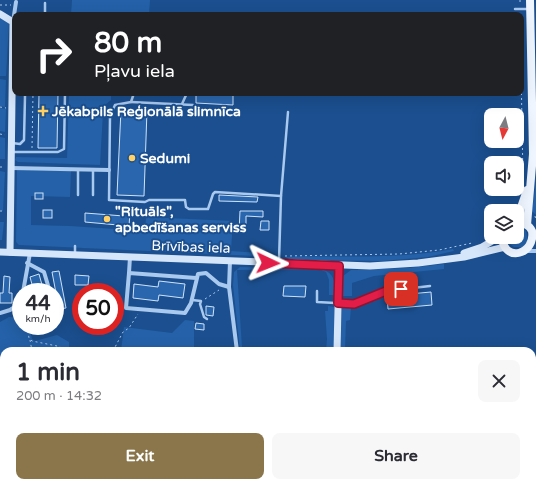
<!DOCTYPE html>
<html lang="en">
<head>
<meta charset="utf-8">
<style>
	body { margin:0; font-family:"Varela Round",sans-serif; background:#f7f7f7; color:#2b2b33; height:100vh; display:flex; flex-direction:column; font-size:15px; white-space:nowrap }
	* { box-sizing:border-box; margin:0 }
	p { font-size:13px; color:#7c7c81 }
	.icon { flex:none; width:22px; height:22px; fill:none; stroke:currentColor; stroke-width:2; stroke-linecap:round; stroke-linejoin:round }
	.map { position:relative; flex:1; overflow:hidden }
	.side { position:absolute; left:0px; top:347px; width:536px; height:140px; display:flex; flex-direction:column; background:#fff; border-radius:12px 12px 0 0; box-shadow:0 4px 16px #0002 }
	.side>* { flex:none }
	.top-card { position:absolute; left:12px; top:12px; width:512px; height:84px; border-radius:8px; box-shadow:0 4px 16px #0002; background:#202124; color:#fff; overflow:hidden }
	.needle { width:26px; rotate:187deg }
	.tools { position:absolute; left:484px; top:108px; display:grid; gap:8px }
	.tools a { display:grid; place-items:center; width:40px; height:40px; border-radius:8px; background:#fff; box-shadow:0 4px 16px #0002; font-size:20px }
	.speed { position:absolute; left:12px; top:283px; display:flex; gap:8px; font-size:20px; font-weight:700; text-align:center }
	.speed>* { display:grid; place-content:center; width:52px; height:52px; border-radius:50%; background:#fff; box-shadow:0 4px 16px #0002; line-height:1 }
	.speed small { font-size:10px; font-weight:400 }
	.speed .limit { border:6px solid #d22; background:#fff; color:#111 }
	.pin { position:absolute; display:grid; place-items:center; width:34px; height:34px; color:#fff; margin:-17px; border-radius:8px; box-shadow:0 2px 6px #0006 }
	.me { position:absolute; width:44px; margin:-22px; rotate:92deg; stroke-linejoin:round; filter:drop-shadow(0 0 3px #0008) }
	.turn { display:flex; align-items:center; gap:14px; height:84px; padding:0 16px; font-size:18px }
	.turn .icon { width:52px; height:52px; stroke-width:2.5 }
	.turn b { display:block; font-size:28px; line-height:34px }
	.round { display:grid; place-items:center; flex:none; width:42px; height:42px; border-radius:8px; background:#f7f7f7 }
	.head { display:flex; align-items:center; justify-content:space-between; height:68px; padding:0 16px }
	h1 { font-size:24px; font-weight:700; line-height:30px }
	.primary-button { display:flex; gap:8px; margin-top:auto; padding:8px 16px }
	.primary-button a { flex:1; height:46px; border-radius:8px; background:#8a764a; color:#fff; font-size:16px; font-weight:700; line-height:46px; text-align:center }
	.primary-button a+a { background:#f7f7f7; color:#2b2b33 }
	.map>svg:first-child { display:block }
	.green { fill:#2461a8 }
	.building { fill:#2a66ad; stroke:#cfe3fa }
	.lines { fill:none; stroke-linecap:round; stroke-linejoin:round }
	.path { stroke:#a9c9ee; stroke-width:1; stroke-dasharray:2 3; stroke-linecap:butt }
	.lane { stroke:#a9c9ee; stroke-width:2.5 }
	.street { stroke:#a9c9ee; stroke-width:4 }
	.secondary { stroke:#d6e6fa; stroke-width:7 }
	.primary { stroke:#f0f6ff; stroke-width:8 }
	.route-casing { stroke:#92132f; stroke-width:10 }
	.route { stroke:#e11d48; stroke-width:7 }
	.poi-dot { fill:#ffd166; stroke:#1b4f8f; stroke-width:1.5 }
	.labels { text-anchor:middle; dominant-baseline:central; stroke-width:4; stroke-linejoin:round; paint-order:stroke }
	.poi-label { font-size:14px; font-weight:bold; fill:#fff; stroke:#1b4f8f; text-anchor:start }
	.street-label { font-size:14px; fill:#fff; stroke:#1b4f8f }
</style>
</head>
<body>
<div class="map">
<svg width="536" height="487" viewBox="0 0 536 487">
	<rect width="100%" height="100%" fill="#1b4f8f"/>
	<g class="green">
		<polygon points="72,0 150,0 149,15 71,15"/>
		<polygon points="0,16 9,23 6,76 0,76"/>
		<polygon points="0,79 6,80 5,107 0,106"/>
		<polygon points="69,93 111,93 111,100 106,104 103,112 100,165 18,162 15,160 16,157 67,158"/>
		<polygon points="0,108 6,109 5,132 0,131"/>
		<polygon points="0,137 5,138 5,159 0,159"/>
		<polygon points="17,170 71,171 70,197 31,196 31,225 70,226 145,231 146,217 233,221 231,251 258,253 257,256 19,245 16,242"/>
		<polygon points="0,171 5,172 3,211 0,210"/>
		<polygon points="536,182 536,215 532,211"/>
		<polygon points="0,222 4,222 2,240 0,240"/>
		<polygon points="521,227 526,231 528,240 523,247 514,247 509,243 507,237 513,237 515,241 520,241 522,238 519,233"/>
		<path d="M453,249L454,251L428,257L382,261L291,260L285,257C342,255 398,260 453,249Z"/>
		<polygon points="444,264 444,269 374,276 352,283 352,296 342,296 343,276 351,270 409,268"/>
		<path d="M240,267L321,269C335,273 335,282 335,295H329V280L326,272L319,269L237,270L242,347V351H240L233,285L234,272Z"/>
		<polygon points="328,306 334,307 334,351 326,351 327,339 325,311 328,311"/>
		<polygon points="342,308 351,308 350,320 346,321 345,351 340,351"/>
		<polygon points="9,317 21,318 21,326 29,326 32,339 35,341 57,335 69,342 69,351 4,351 4,435 0,434 0,322"/>
		<polygon points="185,320 194,321 194,348 232,351 121,351 124,327 172,333"/>
	</g>
	<g class="building">
		<polygon points="39,93 58,93 57,148 38,148"/>
		<polygon points="196,93 233,93 233,105 196,103"/>
		<polygon points="121,109 147,110 144,196 117,195"/>
		<rect x="35" y="193" width="8" height="6"/>
		<polygon points="219,195 258,197 257,202 219,201"/>
		<rect x="43" y="210" width="9" height="8"/>
		<polygon points="125,211 130,212 129,226 85,222 85,213 124,216"/>
		<polygon points="240,211 263,211 263,217 246,216 246,232 239,232"/>
		<polygon points="261,221 269,221 269,230 260,230"/>
		<polygon points="59,271 66,308 59,309 52,272"/>
		<polygon points="39,274 44,292 34,292 30,277"/>
		<polygon points="75,275 89,276 88,285 75,285"/>
		<polygon points="4,276 10,277 9,293 12,293 12,303 0,303 0,293 3,293"/>
		<polygon points="159,281 185,284 183,298 159,295 158,301 133,298 134,284 158,287"/>
		<polygon points="284,286 306,286 305,297 283,296"/>
		<polygon points="431,292 432,305 388,309 387,296"/>
		<polygon points="206,306 214,307 213,316 206,315"/>
		<polygon points="21,308 21,324 15,311"/>
		<polygon points="196,323 204,324 204,330 195,329"/>
	</g>
	<g class="lines">
		<g class="path">
			<polyline points="520,0 520,5"/>
			<polyline points="0,5 11,5"/>
			<polyline points="521,68 523,179"/>
			<polyline points="0,107 6,108"/>
			<polyline points="0,134 5,135"/>
			<polyline points="32,148 33,93"/>
			<polyline points="0,167 5,167"/>
			<polyline points="0,211 4,211"/>
			<polyline points="510,211 514,204"/>
			<polyline points="535,216 536,220"/>
			<polyline points="285,256 399,254 439,250 472,243"/>
			<polyline points="205,299 219,290"/>
			<polyline points="27,326 29,338 32,341 57,346 69,351"/>
			<polyline points="30,340 32,351"/>
			<polyline points="113,351 123,332 129,328 138,314"/>
			<polyline points="0,450 4,450"/>
			<polyline points="17,483 18,487"/>
			<polyline points="27,483 35,487 35,483"/>
			<polyline points="119,483 123,487"/>
			<polyline points="0,487 2,478"/>
			<polyline points="100,487 100,484"/>
			<polyline points="119,487 119,484"/>
		</g>
		<g class="lane">
			<polyline points="45,3 45,15"/>
			<polyline points="515,9 529,9"/>
			<polyline points="134,93 131,102 115,105 110,116 109,200 145,202 149,200 185,200 186,207 189,209 208,209 213,194 215,192 281,196 279,261"/>
			<polyline points="131,102 193,105"/>
			<polyline points="182,104 187,93"/>
			<polyline points="12,143 20,144 24,140 25,96 24,94 15,93"/>
			<polyline points="11,152 58,152 64,149 65,93"/>
			<polyline points="78,170 78,195"/>
			<polyline points="93,195 93,170"/>
			<polyline points="281,196 288,112"/>
			<polyline points="75,246 75,254"/>
			<polyline points="317,291 317,302 354,304 386,291 430,286"/>
			<polyline points="192,300 201,301 200,304 204,317 207,319"/>
		</g>
		<g class="street">
			<polyline points="13,22 16,2"/>
			<polyline points="11,168 109,170"/>
			<polyline points="525,251 536,251"/>
			<polyline points="230,261 229,287 237,351"/>
			<polyline points="27,263 44,272 50,292"/>
			<polyline points="129,273 130,257"/>
			<polyline points="196,278 129,273 126,308 185,313 191,303 198,274 206,273 219,284 229,287"/>
			<polyline points="23,292 30,253"/>
			<polyline points="0,313 10,310 21,303"/>
			<polyline points="0,471 4,472"/>
			<polyline points="59,485 74,487"/>
			<polyline points="131,487 132,483"/>
			<polyline points="241,487 241,483"/>
		</g>
		<g class="secondary">
			<polyline points="0,14 13,22 10,252"/>
			<polyline points="0,252 370,266 418,263 464,257 505,247"/>
			<polyline points="464,253 482,247 499,237"/>
			<polyline points="337,351 339,265"/>
			<polyline points="341,483 342,487"/>
		</g>
		<g class="primary">
			<polyline points="517,219 527,190"/>
			<polyline points="527,225 533,154 530,0"/>
			<path d="M502,237C504,264 536,254 532,231C529,225 523,222 517,222"/>
		</g>
	</g>
	<g class="lines">
		<defs>
			<polyline id="route" points="268,263 339,266 338,303 354,304 386,291 401,289"/>
		</defs>
		<use href="#route" class="route-casing"/>
		<use href="#route" class="route"/>
	</g>
	<g class="poi-dot">
		<path d="M41 105h4v4h4v4h-4v4h-4v-4h-4v-4h4z"/>
		<circle cx="132" cy="158" r="4"/>
		<circle cx="107" cy="219" r="4"/>
	</g>
	<g class="labels">
		<g class="poi-label">
			<text x="52" y="111">Jēkabpils Reģionālā slimnīca</text>
			<text x="140" y="158">Sedumi</text>
			<text x="115" y="211">"Rituāls",<tspan x="115" dy="16">apbedīšanas serviss</tspan></text>
		</g>
		<g class="street-label">
			<text transform="translate(191 247) rotate(2)">Brīvības iela</text>
		</g>
	</g>
</svg>
<div class="tools">
<a><svg class="needle" viewBox="-14 -14 28 28"><path d="M0-13l5 13h-10z" fill="#e53935"/><path d="M0 13l5-13h-10z" fill="#7c7c81"/></svg></a>
<a><svg class="icon" aria-label="sound" viewBox="0 0 24 24"><path d="M4 9h4l5-4v14l-5-4H4zM17 9q2 3 0 6"/></svg></a>
<a><svg class="icon" aria-label="layers" viewBox="0 0 24 24"><path d="M12 4l9 5-9 5-9-5zM3 14l9 5 9-5"/></svg></a>
</div>
<div class="speed"><div>44<small>km/h</small></div><div class="limit">50</div></div>
<div class="pin" style="left:401px;top:289px;background:#d93025"><svg class="icon" aria-label="arrive" viewBox="0 0 24 24"><path d="M6 21V4h12l-3 4 3 4H6"/></svg></div>
<svg class="me" style="left:268px;top:263px" viewBox="-20 -20 40 40"><path d="M0-17L14 15 0 8-14 15z" fill="#e11d48" stroke="#fff" stroke-width="4"/></svg>
<div class="top-card">
<div class="turn"><svg class="icon" aria-label="right" viewBox="0 0 24 24"><path d="M7 20v-9h11M14 6l5 5-5 5"/></svg><div><b>80 m</b>Pļavu iela</div></div>
</div>
<section class="side">
<div class="head"><div><h1>1 min</h1><p>200 m · 14:32</p></div><a class="round"><svg class="icon" aria-label="close" viewBox="0 0 24 24"><path d="M6 6l12 12M18 6L6 18"/></svg></a></div>
<div class="primary-button"><a>Exit</a><a>Share</a></div>
</section>
</div>
</body>
</html>
